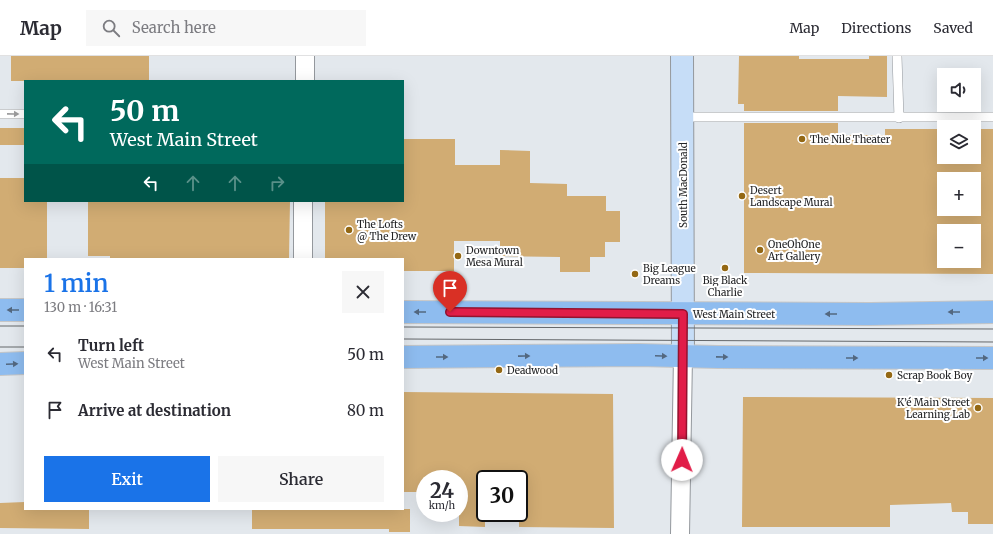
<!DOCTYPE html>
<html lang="en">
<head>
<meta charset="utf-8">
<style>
	body { margin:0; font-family:Merriweather,serif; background:#f7f7f7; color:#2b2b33; height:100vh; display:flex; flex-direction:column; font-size:15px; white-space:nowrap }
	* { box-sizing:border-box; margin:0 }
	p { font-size:13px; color:#7c7c81 }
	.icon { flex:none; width:22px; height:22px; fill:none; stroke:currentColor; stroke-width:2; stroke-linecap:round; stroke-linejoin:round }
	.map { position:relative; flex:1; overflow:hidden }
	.details { position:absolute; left:24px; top:202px; width:380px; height:252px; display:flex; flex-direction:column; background:#fff; border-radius:0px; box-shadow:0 4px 16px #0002 }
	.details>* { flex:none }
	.top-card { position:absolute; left:24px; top:24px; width:380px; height:122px; border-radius:0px; box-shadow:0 4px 16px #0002; background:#00695c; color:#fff; overflow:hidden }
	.buttons { position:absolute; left:937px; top:12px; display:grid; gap:8px }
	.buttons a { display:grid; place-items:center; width:44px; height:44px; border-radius:0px; background:#fff; box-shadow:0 4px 16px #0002; font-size:20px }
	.speed { position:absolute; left:416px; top:414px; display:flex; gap:8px; font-size:20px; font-weight:700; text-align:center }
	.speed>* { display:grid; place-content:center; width:52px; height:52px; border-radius:50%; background:#fff; box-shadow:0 4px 16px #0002; line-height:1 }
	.speed small { font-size:10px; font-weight:400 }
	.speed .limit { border:2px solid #111; border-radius:6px; background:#fff; color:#111 }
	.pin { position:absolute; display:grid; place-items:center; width:34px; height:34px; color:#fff; margin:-41px -17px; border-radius:50% 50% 50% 0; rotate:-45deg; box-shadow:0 0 4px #0007 }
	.pin .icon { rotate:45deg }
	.me { position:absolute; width:44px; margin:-22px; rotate:1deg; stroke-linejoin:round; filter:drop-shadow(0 0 3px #0008) }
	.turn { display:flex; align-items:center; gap:14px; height:84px; padding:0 20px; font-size:18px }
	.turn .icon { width:52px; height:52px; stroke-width:2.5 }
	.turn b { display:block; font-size:28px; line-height:34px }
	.lanes { display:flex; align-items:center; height:38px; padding:0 20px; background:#0003; justify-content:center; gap:20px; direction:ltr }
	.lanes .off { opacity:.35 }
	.round { display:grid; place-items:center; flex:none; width:42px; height:42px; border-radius:0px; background:#f7f7f7 }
	.overview { display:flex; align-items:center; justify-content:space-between; height:68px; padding:0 20px }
	h1 { font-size:24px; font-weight:600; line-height:30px; color:#1a73e8 }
	.cta { display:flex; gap:8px; margin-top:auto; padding:8px 20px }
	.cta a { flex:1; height:46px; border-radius:0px; background:#1a73e8; color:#fff; font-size:16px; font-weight:600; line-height:46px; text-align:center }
	.cta a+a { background:#f7f7f7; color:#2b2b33 }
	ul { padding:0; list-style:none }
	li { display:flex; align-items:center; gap:12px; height:56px; padding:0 20px }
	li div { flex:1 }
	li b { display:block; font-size:15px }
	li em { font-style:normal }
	header { display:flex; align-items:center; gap:24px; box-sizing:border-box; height:56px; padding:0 20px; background:#fff; border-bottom:1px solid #e1e1e2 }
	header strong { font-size:19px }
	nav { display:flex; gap:22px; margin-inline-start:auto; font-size:14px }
	.search { width:280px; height:36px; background:#f7f7f7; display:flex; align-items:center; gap:10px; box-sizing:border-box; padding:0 14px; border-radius:0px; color:#7c7c81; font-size:15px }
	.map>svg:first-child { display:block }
	.building { fill:#d1ac73; fill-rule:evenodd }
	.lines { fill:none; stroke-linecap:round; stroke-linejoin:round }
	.lane-casing { stroke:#94989d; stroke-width:10 }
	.street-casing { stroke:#94989d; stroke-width:20 }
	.secondary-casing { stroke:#94989d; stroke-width:24 }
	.primary-casing { stroke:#c6c6c6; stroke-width:24 }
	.lane { stroke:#fff; stroke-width:9 }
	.street { stroke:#fff; stroke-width:18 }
	.secondary { stroke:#c6ddf7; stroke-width:22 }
	.primary { stroke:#8ebcef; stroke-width:22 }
	.tram { stroke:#65686b; stroke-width:1 }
	.oneway { fill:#9c9c9d }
	.oneway2 { fill:#536880 }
	.route-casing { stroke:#92132f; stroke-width:10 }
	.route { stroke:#e11d48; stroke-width:7 }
	.poi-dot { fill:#946814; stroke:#fff; stroke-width:1.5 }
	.labels { text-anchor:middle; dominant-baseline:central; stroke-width:4; stroke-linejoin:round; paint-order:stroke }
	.poi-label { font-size:10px; fill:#222325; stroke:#fff; text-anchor:start }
	.street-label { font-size:10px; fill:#222325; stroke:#fff }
</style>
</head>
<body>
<header>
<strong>Map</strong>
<div class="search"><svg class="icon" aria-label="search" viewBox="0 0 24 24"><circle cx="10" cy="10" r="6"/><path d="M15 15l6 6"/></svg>Search here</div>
<nav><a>Map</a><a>Directions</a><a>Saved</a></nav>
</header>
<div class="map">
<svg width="993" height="478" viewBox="0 0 993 478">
	<rect width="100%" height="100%" fill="#e3e8ed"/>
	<g class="building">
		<rect x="11" y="0" width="138" height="25"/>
		<polygon points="739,0 799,0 799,3 869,3 869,0 887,0 887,41 838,40 838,55 744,55 744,48 738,48"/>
		<path d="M744,67H838V79H885V73H943L944,101H974V73H993V218L744,217ZM944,123H974V153H944ZM944,175H974V205H944Z"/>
		<rect x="0" y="72" width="25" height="17"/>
		<polygon points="403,83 455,83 455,109 500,109 500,94 530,95 530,127 567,128 567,140 606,140 606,155 620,155 620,186 605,186 605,201 590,201 590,216 560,216 560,201 500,200 500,185 454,185 454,215 403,215 403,203 325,203 325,145 403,145"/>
		<polygon points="0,122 25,122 25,145 47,145 47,203 25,203 25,212 0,212"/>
		<polygon points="88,145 290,145 289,203 110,203 110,200 88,200"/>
		<polygon points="403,336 613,338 614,472 519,471 519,423 485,423 485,471 459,470 459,423 425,423 425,436 403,436"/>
		<polygon points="743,341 993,342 993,468 968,468 968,456 952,456 951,447 890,449 890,471 742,471"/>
		<polygon points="25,446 25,453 89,453 89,473 0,472 0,447"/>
		<polygon points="252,453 410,453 410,476 389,476 389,473 252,473"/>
	</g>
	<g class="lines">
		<defs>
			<g id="lane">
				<polyline points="897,0 899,62"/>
				<polyline points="0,58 25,58"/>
				<polyline points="682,61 993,61"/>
			</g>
			<g id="street">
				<polyline points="305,25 305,0"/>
				<polyline points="303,203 303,145"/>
				<polyline points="680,478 683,300"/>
			</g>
			<polyline id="secondary" points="682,0 683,300"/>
			<g id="primary">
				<polyline points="0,254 25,254"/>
				<polyline points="403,256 870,258 993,256"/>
				<polyline points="403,301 639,299 718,301 993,302"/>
				<polyline points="0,308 25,307"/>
			</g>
		</defs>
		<use href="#lane" class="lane-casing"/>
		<use href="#street" class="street-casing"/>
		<use href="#secondary" class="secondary-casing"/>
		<use href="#primary" class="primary-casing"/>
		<use href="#lane" class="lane"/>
		<use href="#street" class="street"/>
		<use href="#secondary" class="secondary"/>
		<use href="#primary" class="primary"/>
		<g class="tram">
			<polyline points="0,270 25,270"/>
			<polyline points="403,271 993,273"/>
			<polyline points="403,283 993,286"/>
			<polyline points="0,291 25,291"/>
		</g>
	</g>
	<defs><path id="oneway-solid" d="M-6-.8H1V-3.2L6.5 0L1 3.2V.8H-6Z"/></defs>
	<use class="oneway" href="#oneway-solid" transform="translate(13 58) rotate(1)"/>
	<g class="oneway2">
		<use href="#oneway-solid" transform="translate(13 254) rotate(-180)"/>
		<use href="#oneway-solid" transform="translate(420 256) rotate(-180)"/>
		<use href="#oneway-solid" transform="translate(954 256) rotate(-180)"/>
		<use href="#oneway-solid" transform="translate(831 258) rotate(180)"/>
		<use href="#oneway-solid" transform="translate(524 300) rotate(-1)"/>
		<use href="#oneway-solid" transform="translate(661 300) rotate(2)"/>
		<use href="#oneway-solid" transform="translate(442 301)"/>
		<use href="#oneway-solid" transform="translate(722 301) rotate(1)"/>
		<use href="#oneway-solid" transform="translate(852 302)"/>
		<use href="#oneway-solid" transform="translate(982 302)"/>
		<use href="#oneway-solid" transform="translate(12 308) rotate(-2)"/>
	</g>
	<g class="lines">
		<defs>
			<polyline id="route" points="450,256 683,258 682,404"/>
		</defs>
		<use href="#route" class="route-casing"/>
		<use href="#route" class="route"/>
	</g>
	<g class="poi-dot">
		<circle cx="802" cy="83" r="4"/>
		<circle cx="742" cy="140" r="4"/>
		<circle cx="349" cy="174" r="4"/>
		<circle cx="760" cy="194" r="4"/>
		<circle cx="458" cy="200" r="4"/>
		<circle cx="725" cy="212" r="4"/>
		<circle cx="635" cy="218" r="4"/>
		<circle cx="499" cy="314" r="4"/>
		<circle cx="889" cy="319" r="4"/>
		<circle cx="978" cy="352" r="4"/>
	</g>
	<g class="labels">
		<g class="poi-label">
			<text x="810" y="83">The Nile Theater</text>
			<text x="750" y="134">Desert<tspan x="750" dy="12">Landscape Mural</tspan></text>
			<text x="357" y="168">The Lofts<tspan x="357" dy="12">@ The Drew</tspan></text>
			<text x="768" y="188">OneOhOne<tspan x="768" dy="12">Art Gallery</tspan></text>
			<text x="466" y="194">Downtown<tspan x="466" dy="12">Mesa Mural</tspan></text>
			<text x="643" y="212">Big League<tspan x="643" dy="12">Dreams</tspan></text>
			<text x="725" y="224" text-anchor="middle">Big Black<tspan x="725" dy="12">Charlie</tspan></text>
			<text x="507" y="314">Deadwood</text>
			<text x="897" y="319">Scrap Book Boy</text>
			<text x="970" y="346" text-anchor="end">K’é Main Street<tspan x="970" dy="12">Learning Lab</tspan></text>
		</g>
		<g class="street-label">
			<text transform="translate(683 129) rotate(-90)">South MacDonald</text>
			<text x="734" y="258">West Main Street</text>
		</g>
	</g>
</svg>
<div class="buttons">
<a><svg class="icon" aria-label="sound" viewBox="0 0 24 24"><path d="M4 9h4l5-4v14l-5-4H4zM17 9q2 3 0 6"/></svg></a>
<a><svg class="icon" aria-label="layers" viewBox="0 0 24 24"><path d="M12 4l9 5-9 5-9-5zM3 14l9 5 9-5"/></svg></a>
<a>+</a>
<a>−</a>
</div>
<div class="speed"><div>24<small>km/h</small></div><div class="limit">30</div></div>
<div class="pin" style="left:450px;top:256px;background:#d93025"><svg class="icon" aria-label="arrive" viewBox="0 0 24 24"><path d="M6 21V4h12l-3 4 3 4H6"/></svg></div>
<svg class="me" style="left:682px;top:404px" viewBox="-20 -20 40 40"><circle r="19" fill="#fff"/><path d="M0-13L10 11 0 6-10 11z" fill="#e11d48"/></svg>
<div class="top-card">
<div class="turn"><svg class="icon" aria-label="left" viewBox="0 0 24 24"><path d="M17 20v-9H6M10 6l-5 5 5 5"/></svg><div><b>50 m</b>West Main Street</div></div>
<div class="lanes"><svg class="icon" aria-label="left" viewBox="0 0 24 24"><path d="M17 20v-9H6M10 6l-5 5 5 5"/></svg><svg class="icon off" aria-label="ahead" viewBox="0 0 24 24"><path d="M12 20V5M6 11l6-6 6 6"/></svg><svg class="icon off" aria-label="ahead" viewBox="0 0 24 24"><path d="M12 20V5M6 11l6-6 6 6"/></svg><svg class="icon off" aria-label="right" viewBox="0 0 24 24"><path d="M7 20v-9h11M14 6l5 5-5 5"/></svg></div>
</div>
<section class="details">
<div class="overview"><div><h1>1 min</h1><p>130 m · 16:31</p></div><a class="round"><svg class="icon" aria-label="close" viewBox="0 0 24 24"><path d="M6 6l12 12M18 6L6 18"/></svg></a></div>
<ul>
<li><svg class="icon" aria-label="left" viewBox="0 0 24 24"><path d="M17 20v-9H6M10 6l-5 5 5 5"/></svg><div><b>Turn left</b><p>West Main Street</p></div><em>50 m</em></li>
<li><svg class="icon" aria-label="arrive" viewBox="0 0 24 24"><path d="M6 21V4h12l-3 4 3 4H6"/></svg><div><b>Arrive at destination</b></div><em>80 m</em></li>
</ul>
<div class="cta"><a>Exit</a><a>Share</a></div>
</section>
</div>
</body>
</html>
